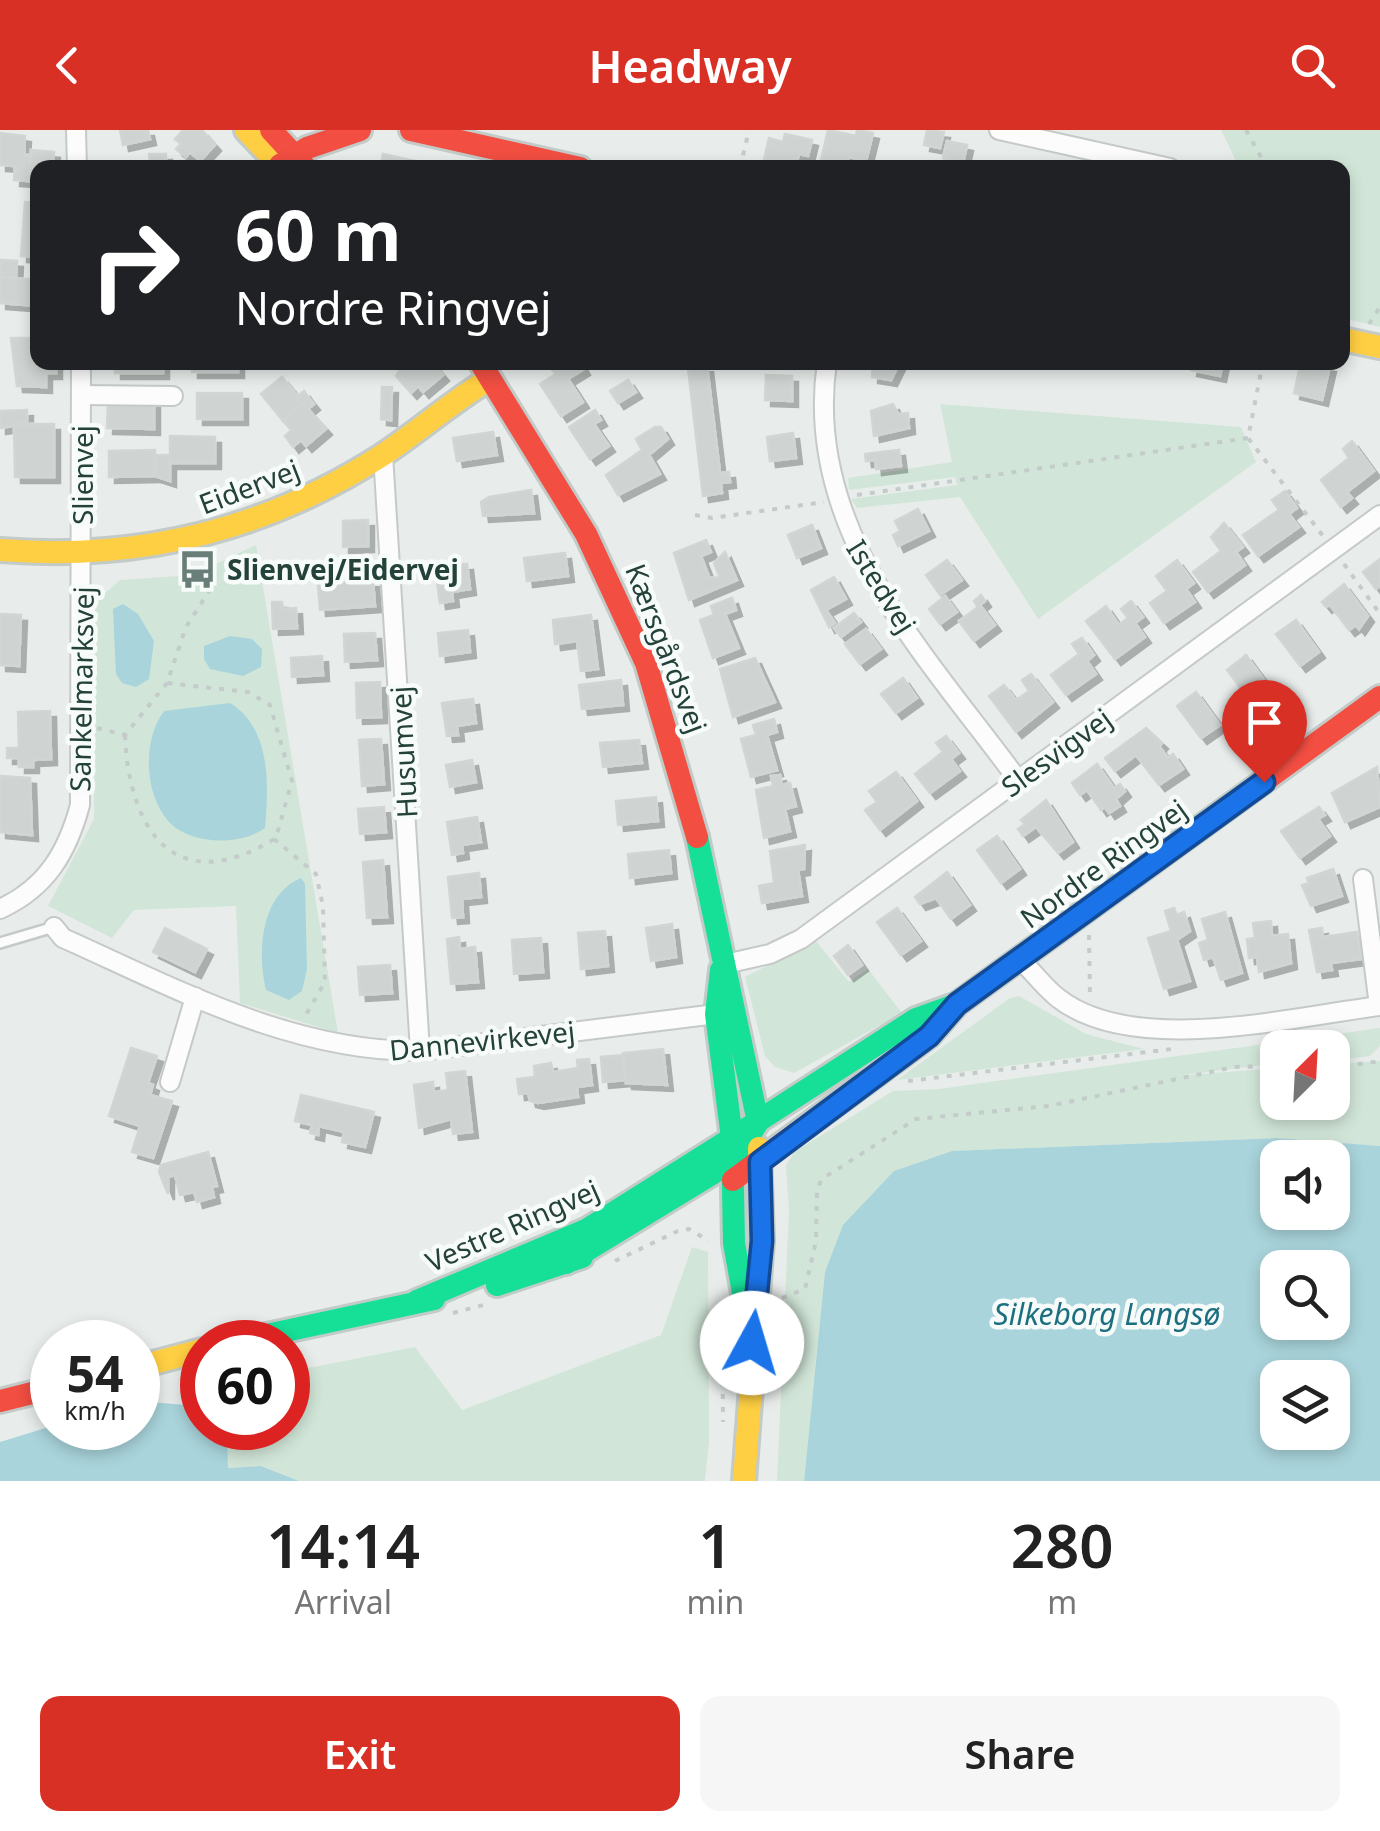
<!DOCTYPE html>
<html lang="en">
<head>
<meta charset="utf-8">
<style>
	body { margin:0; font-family:"Noto Sans",sans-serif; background:#f6f6f6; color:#222; height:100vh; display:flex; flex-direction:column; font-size:38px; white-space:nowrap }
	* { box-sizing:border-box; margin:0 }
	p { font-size:32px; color:#767676 }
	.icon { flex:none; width:55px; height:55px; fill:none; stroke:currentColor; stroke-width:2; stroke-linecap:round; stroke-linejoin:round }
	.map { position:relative; height:1351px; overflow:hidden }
	.drawer { display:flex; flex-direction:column; background:#fff; flex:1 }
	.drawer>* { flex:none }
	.guide { position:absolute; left:30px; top:30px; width:1320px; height:210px; border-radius:20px; box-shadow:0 5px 15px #0003; background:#202124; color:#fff; overflow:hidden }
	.needle { width:65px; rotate:24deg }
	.buttons { position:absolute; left:1260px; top:900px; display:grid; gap:20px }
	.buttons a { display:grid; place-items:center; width:90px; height:90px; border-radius:20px; background:#fff; box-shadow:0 5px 15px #0003; font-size:50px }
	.speed { position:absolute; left:30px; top:1190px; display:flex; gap:20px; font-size:50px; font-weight:700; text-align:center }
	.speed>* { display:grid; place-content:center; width:130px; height:130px; border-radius:50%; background:#fff; box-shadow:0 5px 15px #0003; line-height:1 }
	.speed small { font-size:25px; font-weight:400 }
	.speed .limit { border:15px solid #d22; background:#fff; color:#111 }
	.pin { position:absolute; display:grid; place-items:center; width:85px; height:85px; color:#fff; margin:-102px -42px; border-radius:50% 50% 50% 0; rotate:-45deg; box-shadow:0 0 10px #0007 }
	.pin .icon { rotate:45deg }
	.me { position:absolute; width:110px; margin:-55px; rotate:6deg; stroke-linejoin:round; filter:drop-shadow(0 0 8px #0008) }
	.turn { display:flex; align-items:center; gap:35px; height:210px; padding:0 40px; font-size:45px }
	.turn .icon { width:130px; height:130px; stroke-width:2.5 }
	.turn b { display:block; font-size:70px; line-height:85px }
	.eta { display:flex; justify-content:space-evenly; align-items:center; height:170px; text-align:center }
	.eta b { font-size:60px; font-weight:600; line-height:70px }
	.action { display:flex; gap:20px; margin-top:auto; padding:20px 40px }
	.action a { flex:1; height:115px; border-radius:20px; background:#d93025; color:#fff; font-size:40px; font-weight:600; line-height:115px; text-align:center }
	.action a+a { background:#f6f6f6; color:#222 }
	header { display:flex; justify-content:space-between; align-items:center; height:130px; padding:0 40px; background:#d93025; color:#fff; font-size:45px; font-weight:600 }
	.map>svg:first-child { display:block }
	.green { fill:#d1e6d8 }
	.water { fill:#a9d4db; fill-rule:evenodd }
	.building { fill:#cfd4d2; stroke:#d1d6d4; stroke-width:2.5; filter:url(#shadow) }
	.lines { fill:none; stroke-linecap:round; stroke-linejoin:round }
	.lane-casing { stroke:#c5cac8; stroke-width:14 }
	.street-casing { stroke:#c5cac8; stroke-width:22 }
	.fast-casing { stroke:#c3cbc8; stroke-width:28 }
	.slow-casing { stroke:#c3cbc8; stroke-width:28 }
	.jam-casing { stroke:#c3cbc8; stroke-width:28 }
	.path { stroke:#c3ccca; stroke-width:4; stroke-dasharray:5 8; stroke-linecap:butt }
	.lane { stroke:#fcfcfc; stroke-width:9 }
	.street { stroke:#fcfcfc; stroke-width:18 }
	.fast { stroke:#16e098; stroke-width:22 }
	.slow { stroke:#ffcf43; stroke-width:22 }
	.jam { stroke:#f24e42; stroke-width:22 }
	.route-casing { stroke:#114b97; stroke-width:25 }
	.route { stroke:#1a73e8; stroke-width:18 }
	.labels { text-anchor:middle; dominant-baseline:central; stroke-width:9; stroke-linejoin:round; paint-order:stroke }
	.street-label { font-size:28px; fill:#24423a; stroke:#f7fbf9 }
	.poi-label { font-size:28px; font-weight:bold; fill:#24423a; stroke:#f7fbf9; text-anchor:start }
	.water-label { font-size:30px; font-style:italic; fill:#1c6f80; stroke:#f7fbf9 }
</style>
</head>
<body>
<header><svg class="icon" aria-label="back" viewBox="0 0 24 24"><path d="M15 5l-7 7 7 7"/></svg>Headway<svg class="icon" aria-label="search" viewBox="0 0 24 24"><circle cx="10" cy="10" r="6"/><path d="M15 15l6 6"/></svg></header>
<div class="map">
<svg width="1380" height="1351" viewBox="0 0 1380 1351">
	<defs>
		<filter id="shadow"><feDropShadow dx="6" dy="6" stdDeviation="0" flood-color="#0004"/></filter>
	</defs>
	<rect width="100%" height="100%" fill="#e8edeb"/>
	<g class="green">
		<polygon points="1221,0 1380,0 1380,197 1343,188 1342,38 1239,37"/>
		<polygon points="940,274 1241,297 1256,332 1038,489 960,367 857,378 851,369 957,355 955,347 849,360 848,348 952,332"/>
		<polygon points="256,415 338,903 240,873 236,776 134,780 112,808 48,776 94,689 95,472 120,450 192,445"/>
		<polygon points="816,811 849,852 868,839 902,883 794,943 775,937 765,926 745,847"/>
		<polygon points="1019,866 1086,904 1144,919 897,950 1010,868"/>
		<polygon points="1380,898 1380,916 1370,926 1333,931 1332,918 1278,918 1277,933 1175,946 1277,938 1278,972 1332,972 1333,934 1380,931 1380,1016 1277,1008 952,1021 894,1041 825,1142 804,1351 777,1351 789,1080 786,1036 794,1022 893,961 939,959"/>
		<polygon points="692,1117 708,1122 709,1312 705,1351 299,1351 261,1336 228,1338 227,1298 288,1298 288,1242 415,1217 462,1280 661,1205"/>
	</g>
	<g class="water">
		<polygon points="123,474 138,484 154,511 149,549 136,557 122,553 116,544 113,479"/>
		<polygon points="230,506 252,509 262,519 261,537 243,546 210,539 204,529 204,516"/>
		<path d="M230,573C271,598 269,655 265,698C240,716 191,715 169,692C143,663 143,609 164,581Z"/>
		<path d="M301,748L305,754L307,839L302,861L289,870L266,860C257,823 260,765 301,748Z"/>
		<path d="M1277,1008L1380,1016V1351H804L825,1142L843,1095L894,1041L952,1021ZM1278,1028H1332V1082H1278ZM1278,1138H1332V1192H1278ZM1278,1248H1332V1302H1278Z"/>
		<polygon points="139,1271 197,1276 202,1280 202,1298 227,1298 228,1338 261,1336 299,1351 0,1351 0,1312 52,1296 138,1298"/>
	</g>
	<g class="building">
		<polygon points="120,0 148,0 150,9 123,15"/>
		<polygon points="183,0 202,0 215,15 200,31 190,22 186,27 176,19 181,14 175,9"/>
		<polygon points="828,0 856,6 857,0 873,3 866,31 849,27 848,32 821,30"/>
		<polygon points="927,0 944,2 940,18 924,15"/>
		<polygon points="0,3 25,6 24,25 31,25 28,51 14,50 15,36 0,35"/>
		<polygon points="785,4 812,10 808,26 799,24 797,32 805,34 804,38 764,30 769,8 783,12"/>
		<polygon points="947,11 967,15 963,33 943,28"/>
		<polygon points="31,20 54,22 52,38 38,38 38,63 31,63 32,52 28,51"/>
		<polygon points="149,24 166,24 166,38 111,38 110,32 150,32"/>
		<polygon points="383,24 429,34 428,38 380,38"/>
		<polygon points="25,72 38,73 38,127 21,126"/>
		<polygon points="0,130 17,131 16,148 0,147"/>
		<polygon points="0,147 38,150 38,176 0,173"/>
		<polygon points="11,208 38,208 38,232 56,232 56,243 46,243 46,257 17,256"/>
		<rect x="115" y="232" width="48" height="11"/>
		<rect x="192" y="232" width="46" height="10"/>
		<polygon points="405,232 432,232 443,245 423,262 418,256 411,263 396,246"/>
		<polygon points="545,232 580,232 584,239 568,249 583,272 561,286 540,254 556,244"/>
		<polygon points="873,232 900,232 891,250 872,247"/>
		<polygon points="1193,232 1223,232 1220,246 1191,240"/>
		<polygon points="1301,232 1330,236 1322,270 1294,263"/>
		<polygon points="707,236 720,343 729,342 730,352 721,353 722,363 703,366 688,238"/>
		<polygon points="766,245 792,246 792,271 765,270"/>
		<polygon points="282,247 298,266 304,261 309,268 283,291 261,264"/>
		<polygon points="628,250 636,262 618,273 610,261"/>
		<polygon points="382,257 392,257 391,290 381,289"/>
		<rect x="197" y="263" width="45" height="26"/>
		<polygon points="309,268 314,274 308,279 326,299 306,316 301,310 293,317 285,306 292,300 283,291"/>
		<polygon points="108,272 154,272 154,299 107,298"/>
		<polygon points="893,274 898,284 908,283 909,298 874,306 871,281"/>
		<polygon points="27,280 27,294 0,298 0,281"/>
		<polygon points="595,280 601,290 594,294 609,316 590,329 569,297"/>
		<polygon points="14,294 54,294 54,347 15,347"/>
		<polygon points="655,297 661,297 668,309 649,325 660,344 618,365 606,345 642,320 636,309"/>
		<polygon points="493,302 497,325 457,331 453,308"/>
		<polygon points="793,303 796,328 770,331 767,307"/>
		<polygon points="170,306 215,307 215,333 170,333"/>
		<polygon points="1352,311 1374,341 1347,362 1352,368 1341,377 1321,350 1349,328 1343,319"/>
		<polygon points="155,320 155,346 109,347 109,321"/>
		<polygon points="899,320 901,336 876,339 875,330 866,331 865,324"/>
		<polygon points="155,325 170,325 170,351 155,346"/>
		<polygon points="531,360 534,383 483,386 481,372 489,367"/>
		<polygon points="1285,361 1297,378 1289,384 1299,397 1258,426 1243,405 1279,380 1272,370"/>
		<polygon points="918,379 929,401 898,416 893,405 900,401 895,391"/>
		<polygon points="368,390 368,416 343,417 343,391"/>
		<polygon points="1224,393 1243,417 1236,422 1245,435 1208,462 1193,442 1221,421 1211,407"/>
		<polygon points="812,395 821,418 797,428 788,405"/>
		<polygon points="706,410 711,422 701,426 709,447 720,448 714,433 725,422 737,450 689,470 674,423"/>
		<polygon points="565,423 568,446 527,451 524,428"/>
		<polygon points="1380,429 1380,456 1376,459 1363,442"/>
		<polygon points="947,430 962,450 940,465 926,445"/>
		<polygon points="1177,430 1194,453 1186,459 1195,472 1164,493 1150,473 1167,461 1156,446"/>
		<polygon points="467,434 470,459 452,462 453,471 440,473 435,438"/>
		<polygon points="834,447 846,469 826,480 835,493 829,497 811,460"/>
		<polygon points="373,451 375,476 320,480 318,454"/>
		<polygon points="1344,454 1368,486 1359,499 1356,495 1349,500 1330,475 1326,477 1322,472"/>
		<polygon points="981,465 985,471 980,475 995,495 974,511 959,491 978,477 974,471"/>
		<polygon points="945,466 957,482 940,494 929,479"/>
		<polygon points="732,468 736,480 725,484 739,518 713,528 700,490 714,485 711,476"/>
		<polygon points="1131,471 1143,487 1135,493 1145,507 1115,529 1086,491 1106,476 1119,495 1128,488 1121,479"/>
		<polygon points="272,472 282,472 283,479 296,478 297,498 273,499"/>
		<polygon points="854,483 861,492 841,507 834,498"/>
		<polygon points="0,484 21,485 19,536 0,535"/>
		<polygon points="591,485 598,539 581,541 577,511 555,514 553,490"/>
		<polygon points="1296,490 1319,522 1300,536 1276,504"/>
		<polygon points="866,499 881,519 860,534 845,514"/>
		<polygon points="468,500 470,522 440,526 438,503"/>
		<polygon points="375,503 377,530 345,532 344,504"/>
		<polygon points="1082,508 1094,525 1087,531 1096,544 1066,565 1051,545 1079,524 1072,514"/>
		<polygon points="1246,525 1270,558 1251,572 1227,540"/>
		<polygon points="322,526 323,545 292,547 291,528"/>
		<polygon points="755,528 775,572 733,587 720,539"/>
		<polygon points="1031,544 1053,572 1016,602 989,566 1004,555 1016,570 1029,561 1022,550"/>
		<polygon points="903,548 917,568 896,583 881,564"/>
		<polygon points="621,550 623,575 582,579 579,555"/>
		<polygon points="380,552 381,587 357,588 356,553"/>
		<polygon points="1196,562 1220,595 1201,608 1177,576"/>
		<polygon points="473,569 476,593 457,596 458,605 447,606 442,573"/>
		<polygon points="50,581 51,629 33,630 33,637 19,637 19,628 7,628 7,618 19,618 18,582"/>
		<polygon points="774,589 777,602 767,605 777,640 751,647 741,609 756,605 753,595"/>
		<polygon points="1146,598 1162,613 1159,616 1168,628 1173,624 1183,639 1159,655 1136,625 1115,641 1105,628"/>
		<polygon points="946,606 959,623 951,629 960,641 930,663 915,644 943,622 936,613"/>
		<polygon points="381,609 384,654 362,656 359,610"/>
		<polygon points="639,610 642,633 603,637 600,613"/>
		<polygon points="472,630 476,652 450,657 446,635"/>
		<polygon points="1097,634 1114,658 1120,654 1125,661 1116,669 1120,676 1109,683 1105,677 1101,680 1087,660 1080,665 1072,653"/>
		<polygon points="1377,637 1380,677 1345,692 1332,663"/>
		<polygon points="896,642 917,671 880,700 865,680 877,672 869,661"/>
		<polygon points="780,645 782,655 790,653 796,676 785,679 790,701 764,708 756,660 773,656 771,646"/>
		<polygon points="0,646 30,648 32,705 0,702"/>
		<polygon points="656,667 658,691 618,695 616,671"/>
		<polygon points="1046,670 1073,712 1058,723 1036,697 1023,706 1018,699 1025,694 1021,690"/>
		<polygon points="384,677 386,702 360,704 358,679"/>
		<polygon points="1319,677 1325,685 1318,689 1330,706 1300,728 1281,701"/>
		<polygon points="477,687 481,712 462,715 463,723 452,725 447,692"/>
		<polygon points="997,706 1020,739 1001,753 977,720"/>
		<polygon points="805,715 804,739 798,740 802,766 762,773 759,756 774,753 770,721"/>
		<polygon points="669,720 671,743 630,748 628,724"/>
		<polygon points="383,730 387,787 367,788 363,732"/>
		<polygon points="1333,739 1342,766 1311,776 1302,755 1309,753 1307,748"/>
		<polygon points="947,742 970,775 951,789 936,768 920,774 915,767"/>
		<polygon points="479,743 481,767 462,769 463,787 452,788 448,747"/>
		<polygon points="897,778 921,811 901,825 877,792"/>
		<polygon points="1174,778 1177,785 1184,782 1190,801 1177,810 1190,851 1164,859 1148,808 1171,801 1165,781"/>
		<polygon points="1225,782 1242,843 1221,850 1213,827 1204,830 1199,813 1208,810 1202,789"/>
		<polygon points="1271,791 1272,806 1288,804 1291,833 1259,842 1257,827 1249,828 1247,809 1255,808 1253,793"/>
		<polygon points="672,794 676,827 651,831 646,798"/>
		<polygon points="165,798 207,819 195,842 153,822"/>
		<polygon points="1322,798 1323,807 1357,802 1361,829 1331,833 1332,840 1317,842 1309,800"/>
		<polygon points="605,801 608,836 581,839 578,803"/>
		<polygon points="459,807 460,819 475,817 478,852 451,854 447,809"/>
		<polygon points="541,808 543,842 514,844 512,810"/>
		<polygon points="848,815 862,835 848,845 834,826"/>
		<polygon points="390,835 392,863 360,865 358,837"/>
		<polygon points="131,918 157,926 148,953 153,955 150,965 172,971 153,1028 132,1022 140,996 109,986"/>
		<polygon points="663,919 667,955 626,953 623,923"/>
		<polygon points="623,925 625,950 603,952 601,927"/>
		<polygon points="589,929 592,955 577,957 578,967 538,973 530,971 528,963 519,964 517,949 535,947 534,936 551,933 553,942 578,938 577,930"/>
		<polygon points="465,941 472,1002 453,1004 451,989 419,998 414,955 433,952 434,962 448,960 446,943"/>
		<polygon points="301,965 374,982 365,1017 342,1012 344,1002 319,996 318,1005 310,1003 312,995 295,991"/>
		<polygon points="208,1022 217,1056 212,1057 214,1067 197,1072 194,1062 180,1065 175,1045 168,1047 168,1064 159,1042 161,1035"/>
	</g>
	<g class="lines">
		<defs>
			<polyline id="lane" points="0,813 54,797"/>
			<g id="street">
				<polyline points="76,0 77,38"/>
				<polyline points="999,0 1170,38"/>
				<path d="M827,232C802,400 927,526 1018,650"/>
				<polyline points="82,265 173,266"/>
				<polyline points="383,324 420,921"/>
				<polyline points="1363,749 1379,876"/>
				<path d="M0,779C46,758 67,723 80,675L81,232"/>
				<path d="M54,797L63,808C177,859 292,922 420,921L716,884"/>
				<path d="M1021,830C1033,842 1045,858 1058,868C1133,927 1291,887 1380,876"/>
				<polyline points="721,835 770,824 801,809 1380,385"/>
				<polyline points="170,952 195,867"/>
			</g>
			<g id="fast">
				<polyline points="566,1133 733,1031 758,992 697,707"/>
				<polyline points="497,1155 582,1127"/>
				<polyline points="417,1171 586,1100 732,1008 716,884 721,840"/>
				<polyline points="234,1212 434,1169"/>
				<polyline points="752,1213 734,1113 732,1008 916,889 952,876"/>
			</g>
			<g id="slow">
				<polyline points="246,0 282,38"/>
				<polyline points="1342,209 1380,217"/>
				<path d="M0,420C138,431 264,401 381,326C418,302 450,273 488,250"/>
				<polyline points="138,1237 202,1220"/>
				<polyline points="744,1351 762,1111 759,1018"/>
			</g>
			<g id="jam">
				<polyline points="271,0 306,38"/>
				<polyline points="411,0 580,38"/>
				<polyline points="280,35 307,18 360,0"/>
				<polyline points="480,232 586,404 646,533 697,707"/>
				<polyline points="733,1050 929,906 957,874 1380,567"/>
				<polyline points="0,1271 52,1258"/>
			</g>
		</defs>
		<use href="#lane" class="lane-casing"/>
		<use href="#street" class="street-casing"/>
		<use href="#fast" class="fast-casing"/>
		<use href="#slow" class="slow-casing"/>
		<use href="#jam" class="jam-casing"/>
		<g class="path">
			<polyline points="1246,0 1267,38"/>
			<polyline points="740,38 749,0"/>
			<polyline points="1369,194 1380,177"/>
			<polyline points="1263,232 1248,308 1323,406"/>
			<polyline points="857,365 1248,308"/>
			<polyline points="695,385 712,388 824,372"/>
			<polyline points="1344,434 1380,484"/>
			<polyline points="97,598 125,605 167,553 186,497 211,458 213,429"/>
			<path d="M125,605C129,702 176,770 276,708L292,651L270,575L248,562L167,553"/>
			<polyline points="274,709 316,744 323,776 325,852 304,888"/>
			<polyline points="1089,805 1090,865"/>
			<polyline points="1332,938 1380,931"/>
			<polyline points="908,951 1172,919"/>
			<polyline points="615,1131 678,1101 689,1099 709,1111"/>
			<polyline points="782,1168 805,1159 816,1111 817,1059 822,1049 916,989 1049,976 1234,937 1278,936"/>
			<polyline points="453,1183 487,1174"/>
			<polyline points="722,1186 723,1292"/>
		</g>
		<use href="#lane" class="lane"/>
		<use href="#street" class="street"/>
		<use href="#fast" class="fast"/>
		<use href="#slow" class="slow"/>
		<use href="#jam" class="jam"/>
	</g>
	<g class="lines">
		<defs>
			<polyline id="route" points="752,1213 762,1111 760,1032 929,906 957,874 1264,652"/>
		</defs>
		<use href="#route" class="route-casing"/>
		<use href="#route" class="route"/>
	</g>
	<defs>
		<symbol id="bus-bare" viewBox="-9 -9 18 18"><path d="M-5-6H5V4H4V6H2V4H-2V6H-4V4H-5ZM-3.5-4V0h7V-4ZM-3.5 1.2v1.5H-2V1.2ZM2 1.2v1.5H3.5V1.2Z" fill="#697e78" stroke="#f7fbf9" stroke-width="2.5" paint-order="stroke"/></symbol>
	</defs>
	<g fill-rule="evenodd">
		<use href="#bus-bare" x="170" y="412" width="55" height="55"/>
	</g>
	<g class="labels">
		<g class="street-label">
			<text transform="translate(82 345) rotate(-90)">Slienvej</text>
			<text transform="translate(249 356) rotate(-21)">Eidervej</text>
			<text transform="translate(882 456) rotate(58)">Istedvej</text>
			<text transform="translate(667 518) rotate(69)">Kærsgårdsvej</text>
			<text transform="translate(81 559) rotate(-89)">Sankelmarksvej</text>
			<text transform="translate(403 622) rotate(-93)">Husumvej</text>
			<text transform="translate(1056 622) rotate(-36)">Slesvigvej</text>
			<text transform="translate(1103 733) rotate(-36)">Nordre Ringvej</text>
			<text transform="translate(482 910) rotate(-6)">Dannevirkevej</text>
			<text transform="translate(512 1095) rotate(-24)">Vestre Ringvej</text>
		</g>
		<g class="poi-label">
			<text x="227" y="439">Slienvej/Eidervej</text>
		</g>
		<g class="water-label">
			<text x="1107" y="1183">Silkeborg Langsø</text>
		</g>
	</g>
</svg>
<div class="buttons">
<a><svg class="needle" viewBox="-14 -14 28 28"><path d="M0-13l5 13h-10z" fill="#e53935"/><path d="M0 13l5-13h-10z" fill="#767676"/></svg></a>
<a><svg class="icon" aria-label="sound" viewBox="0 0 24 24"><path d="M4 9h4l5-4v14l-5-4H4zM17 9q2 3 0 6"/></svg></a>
<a><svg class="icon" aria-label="search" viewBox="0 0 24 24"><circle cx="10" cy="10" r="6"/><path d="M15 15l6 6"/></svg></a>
<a><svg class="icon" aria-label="layers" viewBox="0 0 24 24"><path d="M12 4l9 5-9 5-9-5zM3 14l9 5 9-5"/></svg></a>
</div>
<div class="speed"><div>54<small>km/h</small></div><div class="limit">60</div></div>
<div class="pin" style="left:1264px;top:652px;background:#d93025"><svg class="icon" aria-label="arrive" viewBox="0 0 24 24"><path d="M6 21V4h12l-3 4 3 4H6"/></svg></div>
<svg class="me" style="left:752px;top:1213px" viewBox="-20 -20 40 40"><circle r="19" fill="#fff"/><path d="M0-13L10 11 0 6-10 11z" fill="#1a73e8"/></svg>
<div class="guide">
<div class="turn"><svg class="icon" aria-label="right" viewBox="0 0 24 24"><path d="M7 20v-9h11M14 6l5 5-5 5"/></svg><div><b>60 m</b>Nordre Ringvej</div></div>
</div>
</div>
<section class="drawer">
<div class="eta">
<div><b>14:14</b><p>Arrival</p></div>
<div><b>1</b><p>min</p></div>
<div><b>280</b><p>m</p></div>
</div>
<div class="action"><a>Exit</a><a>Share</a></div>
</section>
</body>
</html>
